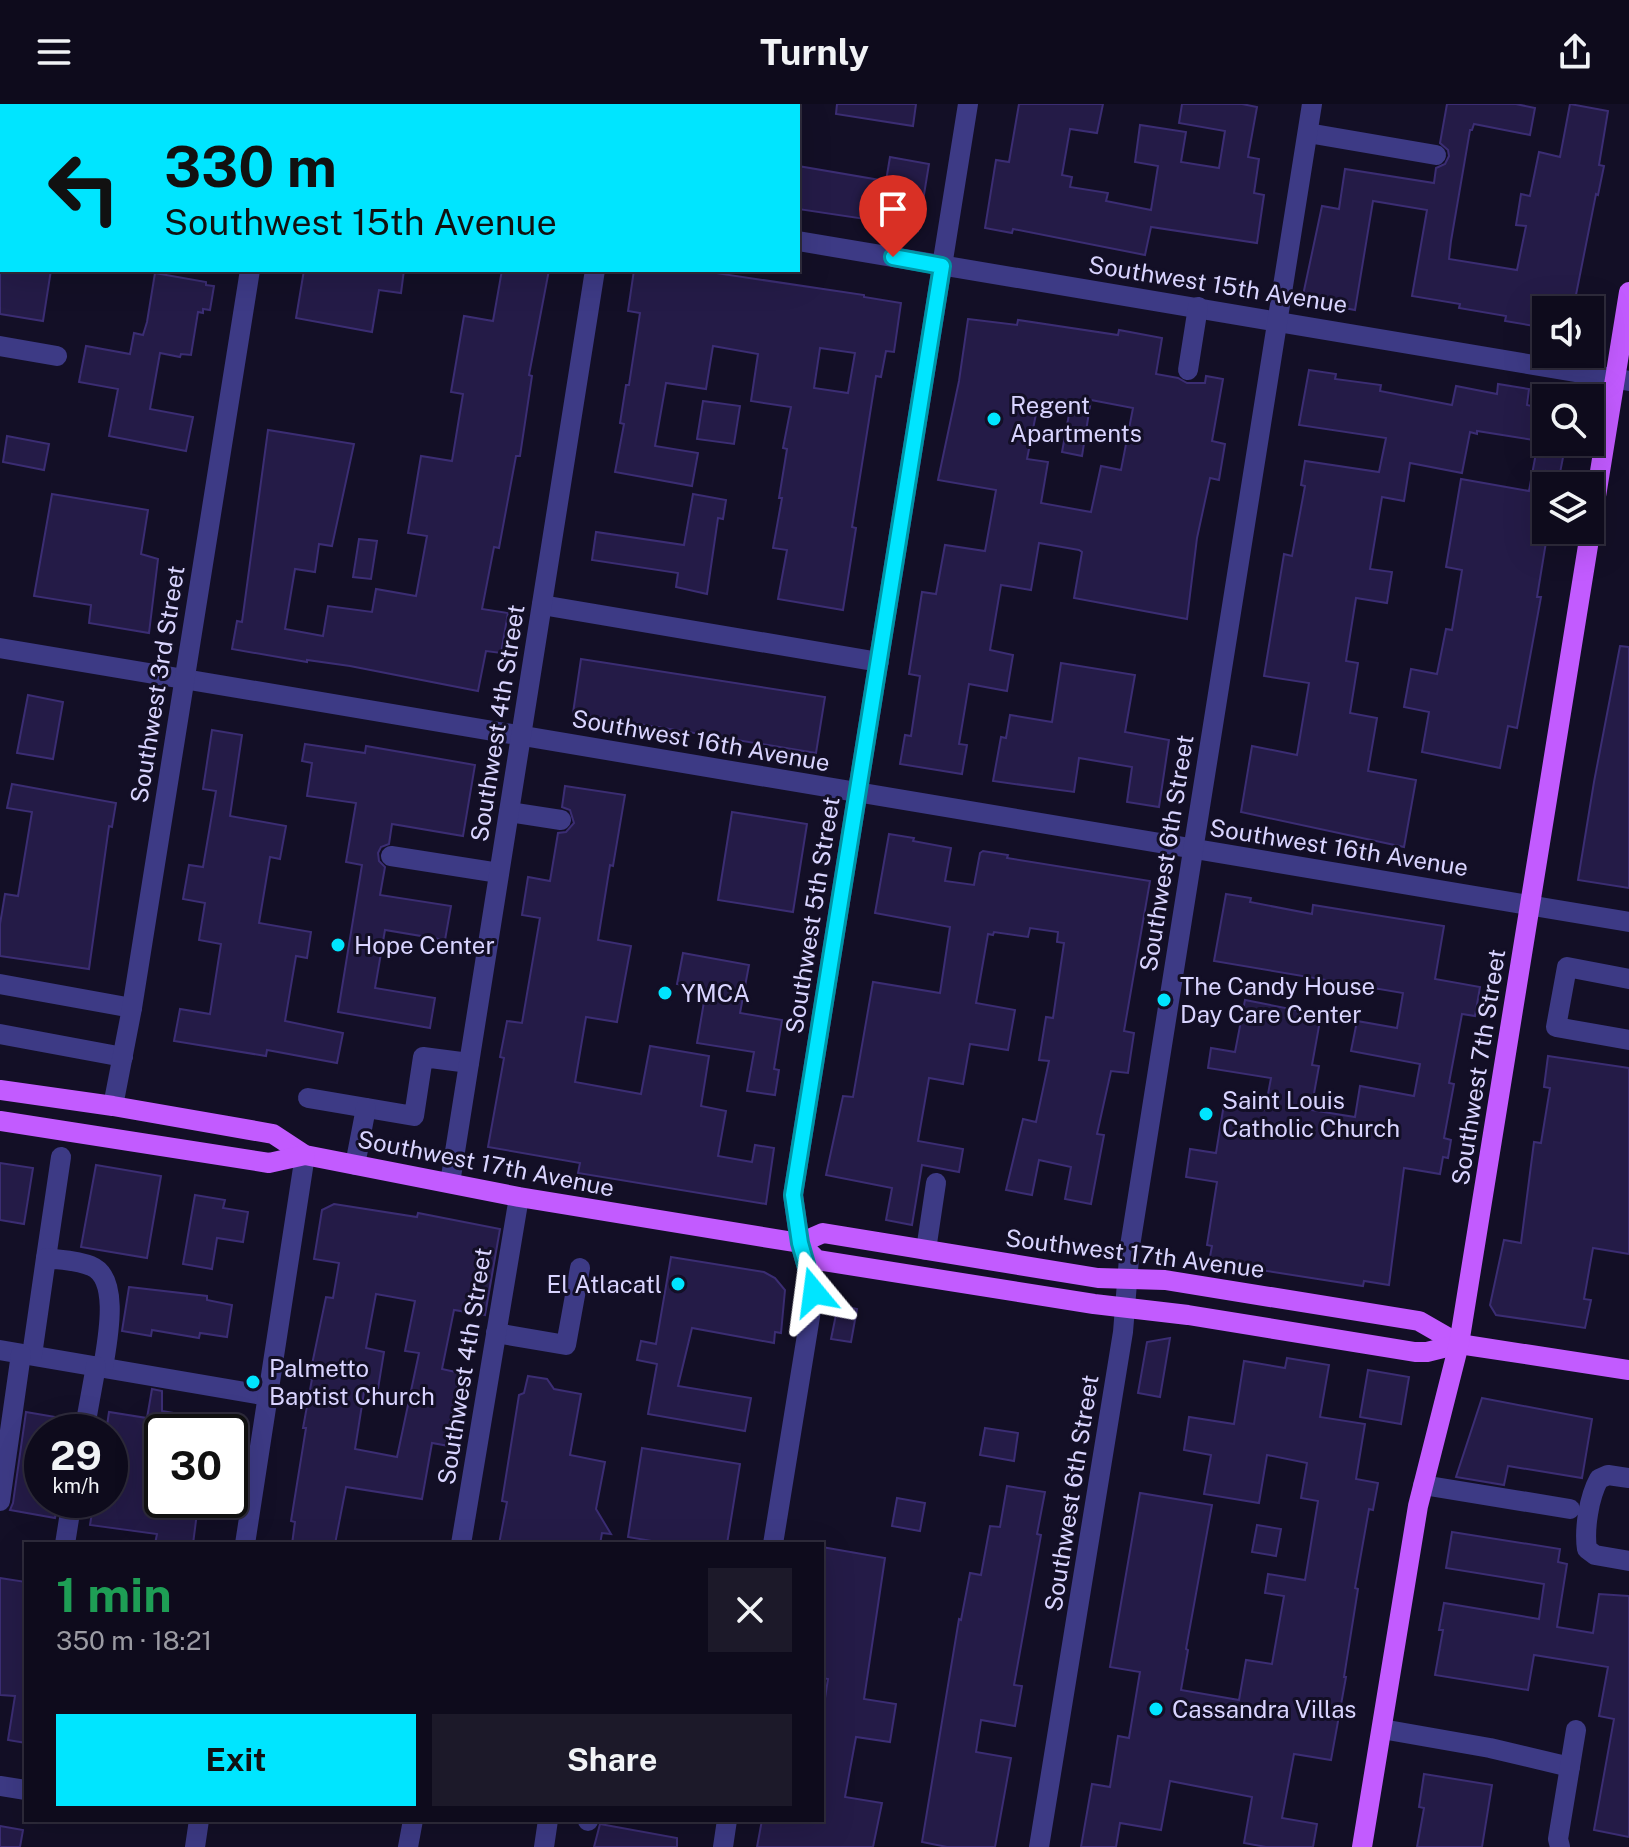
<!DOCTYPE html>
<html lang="en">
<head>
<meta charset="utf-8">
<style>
	body { margin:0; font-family:"Public Sans",sans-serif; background:#1c1929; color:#f1f3f6; height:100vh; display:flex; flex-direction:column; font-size:30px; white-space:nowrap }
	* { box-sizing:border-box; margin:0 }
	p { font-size:26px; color:#9b9ba3 }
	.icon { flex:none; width:44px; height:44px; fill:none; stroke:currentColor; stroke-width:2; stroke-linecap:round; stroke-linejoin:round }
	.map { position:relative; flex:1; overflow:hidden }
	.side { position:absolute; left:24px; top:1438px; width:800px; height:280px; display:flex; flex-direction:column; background:#0e0b1c; border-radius:0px; box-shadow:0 8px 32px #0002,0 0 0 2px #2e2b3b }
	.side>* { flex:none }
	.guide { position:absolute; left:0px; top:0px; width:800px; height:168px; box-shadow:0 8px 32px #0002,0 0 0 2px #2e2b3b; background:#00e5ff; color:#111; overflow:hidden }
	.buttons { position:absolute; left:1532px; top:192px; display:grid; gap:16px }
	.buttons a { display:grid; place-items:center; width:72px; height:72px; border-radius:0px; background:#0e0b1c; box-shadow:0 8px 32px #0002,0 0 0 2px #2e2b3b; font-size:40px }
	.speed { position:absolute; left:24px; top:1310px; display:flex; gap:16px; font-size:40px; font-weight:700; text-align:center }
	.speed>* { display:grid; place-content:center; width:104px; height:104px; border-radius:50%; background:#0e0b1c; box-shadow:0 8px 32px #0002,0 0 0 2px #2e2b3b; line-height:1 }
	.speed small { font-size:20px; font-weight:400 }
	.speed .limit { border:4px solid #111; border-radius:12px; background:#fff; color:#111 }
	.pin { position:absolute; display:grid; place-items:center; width:68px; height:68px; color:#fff; margin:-82px -34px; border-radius:50% 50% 50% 0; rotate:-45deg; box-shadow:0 0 8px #0007 }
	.pin .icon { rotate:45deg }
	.me { position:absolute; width:88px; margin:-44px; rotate:344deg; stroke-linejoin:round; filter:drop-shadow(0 0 6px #0008) }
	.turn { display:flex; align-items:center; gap:28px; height:168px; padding:0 32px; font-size:36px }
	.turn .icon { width:104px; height:104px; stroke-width:2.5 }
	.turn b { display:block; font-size:56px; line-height:68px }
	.round { display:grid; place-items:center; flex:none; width:84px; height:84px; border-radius:0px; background:#1c1929 }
	.head { display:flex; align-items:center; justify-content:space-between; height:136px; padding:0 32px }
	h1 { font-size:48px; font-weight:700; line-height:60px; color:#1e9e55 }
	.cta { display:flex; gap:16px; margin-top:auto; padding:16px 32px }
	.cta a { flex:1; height:92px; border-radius:0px; background:#00e5ff; color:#111; font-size:32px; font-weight:700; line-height:92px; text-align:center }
	.cta a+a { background:#1c1929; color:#f1f3f6 }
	header { display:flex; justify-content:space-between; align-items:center; height:104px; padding:0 32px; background:#0e0b1c; font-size:36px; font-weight:700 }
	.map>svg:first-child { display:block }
	.building { fill:#241b47; stroke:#3b2d73; stroke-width:2; fill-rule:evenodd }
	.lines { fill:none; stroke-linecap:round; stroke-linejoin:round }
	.minor { stroke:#3d3a85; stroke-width:20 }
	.major { stroke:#c25bff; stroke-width:20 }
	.route-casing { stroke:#0095a6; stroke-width:20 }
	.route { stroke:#00e5ff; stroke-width:14 }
	.poi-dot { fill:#00e5ff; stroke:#130f26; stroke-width:3 }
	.labels { text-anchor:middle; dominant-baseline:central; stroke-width:6; stroke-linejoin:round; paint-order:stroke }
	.street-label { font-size:24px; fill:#d9d4ff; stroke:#130f26 }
	.poi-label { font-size:24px; fill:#d9d4ff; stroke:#130f26; text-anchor:start }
</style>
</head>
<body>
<header><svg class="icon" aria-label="menu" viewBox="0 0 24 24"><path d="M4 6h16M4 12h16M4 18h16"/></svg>Turnly<svg class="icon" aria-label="share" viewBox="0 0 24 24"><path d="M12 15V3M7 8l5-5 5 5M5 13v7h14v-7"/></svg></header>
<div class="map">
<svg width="1629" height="1743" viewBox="0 0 1629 1743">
	<rect width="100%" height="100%" fill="#130f26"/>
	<g class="building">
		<polygon points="837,0 916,0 913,22 836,10"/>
		<polygon points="1019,0 1103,0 1097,29 1070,25 1062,71 1072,73 1070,83 1108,89 1106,97 1151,106 1158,62 1135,58 1140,21 1186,28 1181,58 1219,64 1225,27 1179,19 1182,0 1242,0 1257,3 1248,53 1259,55 1254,89 1264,91 1257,139 1151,123 1145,151 1013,125 1012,129 985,124 996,56 1009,58"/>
		<polygon points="1447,0 1516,0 1535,4 1530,31 1474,20 1472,26 1470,26 1451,137 1449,155 1517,166 1526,122 1516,121 1521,90 1530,92 1539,48 1560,53 1570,0 1608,7 1599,61 1604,62 1598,91 1596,90 1573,206 1546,206 1546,224 1505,217 1506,212 1459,204 1460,200 1412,192 1427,106 1373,97 1355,206 1302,196 1322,102 1339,105 1345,65 1434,79 1436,64 1445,60 1449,52 1448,46 1440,39"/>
		<polygon points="890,53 929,60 918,127 879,121 879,117 798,105 798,62 886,77"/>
		<polygon points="0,166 51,166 43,217 0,210"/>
		<polygon points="304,166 404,166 401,189 379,186 372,228 296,214"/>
		<polygon points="502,166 549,166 529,271 532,272 520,352 516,352 499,444 494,443 482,505 508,509 501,549 486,547 478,587 350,562 307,556 307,558 232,545 237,517 242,518 268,326 354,340 332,442 319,440 315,468 295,465 285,525 323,532 328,502 372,508 376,485 416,492 427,432 408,429 421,352 452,357 463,290 451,288 464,212 493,217"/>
		<path d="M634,166H709V168L864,191V193L901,199L894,248L886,247L881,273L876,272L852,423L856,424L843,506L778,495L787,446L773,444L782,394H779L787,345L783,344L791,303L751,297L758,250L713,242L706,285L666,279L655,342L698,349L692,382L615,368L624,320L620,319L626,281H629L640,209L628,207ZM820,244L855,249L848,289L814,284Z"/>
		<polygon points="155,169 206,178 206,181 214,182 210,206 203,205 203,209 198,208 191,251 181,250 180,253 160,249 150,305 193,313 186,347 109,332 118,285 79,278 86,242 130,250 134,229 143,231 147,218"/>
		<path d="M968,215L1017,221L1018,216L1118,231L1119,226L1162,234L1156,270L1178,274L1187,279H1205L1206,272L1223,275L1212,337L1225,340L1219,376L1210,374L1197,434L1187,515L1074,494L1082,448L1079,446L1039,439L1031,486L1001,481L990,546L1013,551L1007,587L969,580L959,640L967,641L962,670L900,660L905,631L911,632L920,572L909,570L922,488L936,490L945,441L985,447L996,386L938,376L959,277ZM1091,296L1133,304L1121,366L1101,362L1091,408L1041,399L1048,358L1027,355L1038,300L1070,305L1062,348L1082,352Z"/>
		<polygon points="1309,266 1336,270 1335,275 1381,281 1380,287 1452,301 1456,282 1497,290 1498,280 1529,285 1527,301 1546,305 1546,338 1477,327 1477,330 1470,328 1462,369 1410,359 1404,397 1382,393 1370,465 1392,468 1387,499 1356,494 1346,557 1358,559 1350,609 1377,614 1368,667 1416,676 1404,743 1241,708 1252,642 1297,651 1309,579 1264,572 1284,450 1292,452 1305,382 1301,381 1305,357 1379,368 1386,334 1299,321"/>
		<polygon points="703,297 740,302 734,340 697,335"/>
		<polygon points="7,332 49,340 44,366 3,358"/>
		<polygon points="1538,338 1566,338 1560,369 1546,367 1548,426 1537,493 1541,493 1517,624 1508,622 1500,664 1422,648 1429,608 1404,603 1411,565 1437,570 1446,525 1452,526 1462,466 1446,463 1461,375 1529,387"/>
		<polygon points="52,390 148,406 141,450 158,455 149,529 89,519 91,501 34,492"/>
		<polygon points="693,390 726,396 723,415 718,414 707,490 676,483 678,469 592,456 596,428 684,441"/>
		<polygon points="359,435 377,437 371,475 353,473"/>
		<polygon points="1620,542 1629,543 1629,784 1578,776 1594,678"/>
		<polygon points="581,555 825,593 816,649 573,609"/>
		<polygon points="1061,559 1135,571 1125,628 1169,636 1159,703 1127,698 1132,663 1079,654 1074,688 993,677 1001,633 1006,634 1010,611 1052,618"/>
		<polygon points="28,591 63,598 53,655 17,649"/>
		<polygon points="212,626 242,631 230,712 286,722 280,755 270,753 259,819 311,828 307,854 296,852 285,917 343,929 337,959 267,946 266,952 174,937 180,905 210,910 221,840 199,836 205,799 183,795 189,761 203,763 216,687 203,685"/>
		<polygon points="305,640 365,649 366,642 475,661 463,732 392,720 389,740 381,743 378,749 379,757 385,763 380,791 451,802 445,836 385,826 375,884 435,894 430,924 338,908 362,761 346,758 356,699 307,692 312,659 302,657"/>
		<polygon points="12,680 116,699 112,723 109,722 89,865 0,852 0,820 5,790 18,792 32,708 7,704"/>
		<polygon points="565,682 625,691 613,762 610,761 598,836 631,842 617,918 586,913 575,978 641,990 650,942 709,952 701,1002 726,1007 718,1052 752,1058 755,1041 774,1044 766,1100 578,1069 580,1059 488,1043 504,954 500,953 507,917 522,919 540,814 522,811 528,773 550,777 558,729 566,728 574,719 570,706 562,703"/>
		<polygon points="732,708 807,720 793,808 718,796"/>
		<polygon points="889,730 914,734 913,737 951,744 945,777 974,781 980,749 983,747 1008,751 1007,754 1150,777 1124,927 1134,929 1128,969 1111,967 1097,1030 1104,1031 1091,1100 1065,1095 1071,1063 1039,1056 1032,1091 1006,1086 1023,1015 1036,1018 1049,957 1039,956 1046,913 1053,914 1064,839 1057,838 1058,828 1030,824 1028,833 994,828 993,831 988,830 976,899 1015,906 1008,946 970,940 963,980 929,974 918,1037 963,1045 959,1068 922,1061 912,1121 886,1116 892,1084 826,1071 843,992 853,993 873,878 940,889 950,823 875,809"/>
		<polygon points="1226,790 1251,794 1250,798 1312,810 1313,801 1444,822 1435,875 1480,883 1475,912 1462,910 1449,979 1454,980 1444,1034 1451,1036 1448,1054 1443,1053 1440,1070 1404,1064 1389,1181 1364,1177 1363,1182 1209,1158 1212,1142 1207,1141 1217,1078 1186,1073 1190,1045 1216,1049 1224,1000 1265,1006 1271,974 1208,964 1211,944 1235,948 1245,896 1321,911 1312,961 1319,962 1311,1006 1355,1013 1360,982 1414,992 1420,960 1351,947 1357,917 1397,924 1403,889 1214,857"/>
		<polygon points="683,849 749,861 740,909 782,916 774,965 779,966 775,991 747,987 754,948 697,939 706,886 677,880"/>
		<polygon points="1548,952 1629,964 1629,1150 1593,1144 1584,1195 1591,1196 1585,1224 1496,1211 1490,1201 1504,1136 1521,1139 1534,1038 1541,1039 1550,984 1544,983"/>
		<polygon points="0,1059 33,1064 24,1120 0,1116"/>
		<polygon points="96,1061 161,1072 147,1154 81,1143"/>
		<polygon points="195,1091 225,1096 223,1104 248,1108 243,1138 217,1134 212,1165 183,1160"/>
		<path d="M334,1100L417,1113L418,1109L500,1125L485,1211L454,1206L442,1265L460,1269L450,1319L453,1320L449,1342L432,1339L422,1395L346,1383L335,1440H292L295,1418L291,1417L306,1324H303L312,1275H309L326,1193L333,1194L339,1159L314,1155L322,1106ZM376,1190L415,1197L405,1247L419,1249L397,1353L355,1345L364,1288L377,1291L384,1248L366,1244Z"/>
		<polygon points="671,1153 764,1168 775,1174 785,1186 781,1229 775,1228 774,1239 692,1224 678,1282 751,1294 745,1327 648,1310 657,1260 637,1256 641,1237 656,1240"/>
		<polygon points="129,1183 207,1192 207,1196 232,1201 227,1233 200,1229 199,1234 152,1226 151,1232 122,1227"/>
		<polygon points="838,1201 857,1205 851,1238 831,1235"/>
		<polygon points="1170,1234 1160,1293 1138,1289 1147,1238"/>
		<polygon points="1287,1254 1329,1261 1320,1313 1365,1320 1356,1375 1378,1379 1373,1406 1369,1405 1355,1484 1358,1485 1344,1573 1346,1573 1331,1656 1294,1650 1282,1714 1317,1720 1313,1743 1266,1743 1244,1739 1252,1693 1170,1677 1161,1726 1120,1719 1116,1743 1081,1743 1092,1680 1110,1683 1118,1632 1129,1634 1140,1568 1110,1563 1140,1389 1212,1401 1186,1545 1188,1546 1181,1586 1239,1596 1246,1556 1272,1560 1284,1492 1265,1489 1268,1470 1305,1476 1318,1397 1301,1394 1307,1359 1267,1351 1259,1399 1204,1390 1211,1351 1184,1346 1189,1313 1234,1320 1244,1257 1285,1264"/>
		<polygon points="1368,1266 1409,1273 1401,1320 1360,1313"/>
		<polygon points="528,1272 547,1275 554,1285 581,1290 570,1351 605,1358 596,1405 611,1430 602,1429 600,1440 499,1440 507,1398 502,1397 519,1291 524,1289"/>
		<polygon points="152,1285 162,1287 162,1307 233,1319 232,1328 162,1328 162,1396 198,1401 193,1440 155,1440 157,1430 90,1421 94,1396 110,1396 110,1328 106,1328 109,1308 147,1314"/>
		<polygon points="1482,1294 1592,1315 1582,1374 1508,1362 1504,1381 1456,1373"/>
		<polygon points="26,1308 73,1316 71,1328 42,1328 42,1396 59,1396 55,1414 10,1406 13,1399"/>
		<polygon points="985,1324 1018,1329 1014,1357 980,1351"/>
		<polygon points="642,1344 740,1360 727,1440 669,1440 628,1433"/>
		<polygon points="1007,1382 1045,1388 1037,1430 1041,1431 1014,1581 1022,1582 1015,1622 981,1616 976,1648 1011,1654 995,1743 947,1743 922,1738 959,1515 961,1516 970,1469 981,1471 990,1422 1000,1423"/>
		<polygon points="897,1394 925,1399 920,1427 892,1422"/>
		<polygon points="1257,1421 1281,1425 1276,1452 1252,1448"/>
		<polygon points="1452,1428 1560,1445 1558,1458 1567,1460 1557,1523 1593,1529 1599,1490 1629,1492 1629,1733 1594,1726 1614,1615 1599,1612 1608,1563 1534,1551 1528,1586 1435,1571 1443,1526 1439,1526 1444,1499 1539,1515 1544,1480 1446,1464"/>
		<polygon points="822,1443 885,1454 864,1595 896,1600 890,1638 856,1633 845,1693 882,1699 873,1743 757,1743 762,1716 822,1716 822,1613 828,1575 822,1574"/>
		<polygon points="0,1474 26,1478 26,1639 8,1636 15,1592 0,1591"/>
		<polygon points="1424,1670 1492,1681 1482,1743 1417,1743 1424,1704 1419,1703"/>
		<polygon points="600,1720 677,1734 677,1743 594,1743"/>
		<polygon points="0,1722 23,1726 20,1743 0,1743"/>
	</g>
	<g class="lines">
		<g class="minor">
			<polyline points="276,2 277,0"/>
			<polyline points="622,2 622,0"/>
			<polyline points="0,3 2,3"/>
			<polyline points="1308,29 1436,51"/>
			<polyline points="798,137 1629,277"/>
			<polyline points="0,242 57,252"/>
			<polyline points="1188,266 1198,203"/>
			<polyline points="542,501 879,558"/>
			<polyline points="0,544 1629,818"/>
			<polyline points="509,708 561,716"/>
			<polyline points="391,752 499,769"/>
			<polyline points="1629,875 1567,863 1556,923 1629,936"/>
			<polyline points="0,880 132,904"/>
			<polyline points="0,930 123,953"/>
			<polyline points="308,994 414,1012 423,953 469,959"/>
			<polyline points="113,1002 132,904 250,166"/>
			<polyline points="355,1061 366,1004"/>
			<polyline points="450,1079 595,166"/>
			<polyline points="926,1146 936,1079"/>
			<polyline points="46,1154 61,1053"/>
			<polyline points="496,1229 566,1241 580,1164"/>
			<polyline points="0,1246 268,1292"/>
			<path d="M32,1251L46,1154C60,1156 77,1156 91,1162C121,1174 107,1238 103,1264"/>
			<polyline points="84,1328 96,1262"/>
			<path d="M1629,1374L1608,1371L1599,1375C1589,1393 1584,1425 1587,1445L1595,1451L1629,1457"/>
			<polyline points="1423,1381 1570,1405"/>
			<polyline points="0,1397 21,1250"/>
			<polyline points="65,1440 72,1396"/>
			<polyline points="245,1440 305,1051"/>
			<polyline points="461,1440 519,1093"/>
			<polyline points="773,1440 814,1188 800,1139 793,1091 968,0"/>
			<polyline points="1382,1625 1490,1644 1570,1663"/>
			<polyline points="0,1682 26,1686"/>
			<polyline points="588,1717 588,1716"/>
			<polyline points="195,1743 199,1716"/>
			<polyline points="408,1743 413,1716"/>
			<polyline points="544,1743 548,1716"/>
			<polyline points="723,1743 727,1716"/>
			<polyline points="1039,1743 1123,1228 1130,1142 1312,0"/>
			<polyline points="1560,1743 1558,1735 1576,1626"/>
		</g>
		<g class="major">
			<polyline points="0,986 113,1002 273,1030 305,1051 519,1093 800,1139 823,1129 1098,1174 1165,1176 1419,1217 1459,1240"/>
			<polyline points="0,1017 269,1059 305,1051"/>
			<polyline points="800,1139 817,1156 1094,1200 1188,1211 1415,1248 1427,1248 1459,1240 1629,1266"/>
			<polyline points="1362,1743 1418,1402 1459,1240 1629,188"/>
		</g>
	</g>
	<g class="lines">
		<defs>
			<polyline id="route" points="814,1188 800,1139 793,1091 942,162 893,153"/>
		</defs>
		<use href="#route" class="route-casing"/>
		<use href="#route" class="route"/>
	</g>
	<g class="poi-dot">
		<circle cx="994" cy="315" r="8"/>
		<circle cx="338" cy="841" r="8"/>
		<circle cx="665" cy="889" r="8"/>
		<circle cx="1164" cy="896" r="8"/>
		<circle cx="1206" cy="1010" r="8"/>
		<circle cx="678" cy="1180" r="8"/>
		<circle cx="253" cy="1278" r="8"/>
		<circle cx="1156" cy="1605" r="8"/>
	</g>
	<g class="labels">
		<g class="street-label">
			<text transform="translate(1218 180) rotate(9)">Southwest 15th Avenue</text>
			<text transform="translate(157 580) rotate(-81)">Southwest 3rd Street</text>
			<text transform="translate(497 619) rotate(-81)">Southwest 4th Street</text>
			<text transform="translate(701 636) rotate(10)">Southwest 16th Avenue</text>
			<text transform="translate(1339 743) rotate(9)">Southwest 16th Avenue</text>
			<text transform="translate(1166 749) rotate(-81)">Southwest 6th Street</text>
			<text transform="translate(812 811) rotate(-81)">Southwest 5th Street</text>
			<text transform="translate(1478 963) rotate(-81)">Southwest 7th Street</text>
			<text transform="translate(486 1059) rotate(11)">Southwest 17th Avenue</text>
			<text transform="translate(1135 1149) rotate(7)">Southwest 17th Avenue</text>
			<text transform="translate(464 1262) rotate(-81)">Southwest 4th Street</text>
			<text transform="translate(1071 1389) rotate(-81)">Southwest 6th Street</text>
		</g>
		<g class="poi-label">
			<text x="1010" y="301">Regent<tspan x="1010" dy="28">Apartments</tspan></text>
			<text x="354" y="841">Hope Center</text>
			<text x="1180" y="882">The Candy House<tspan x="1180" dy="28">Day Care Center</tspan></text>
			<text x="681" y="889">YMCA</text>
			<text x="1222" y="996">Saint Louis<tspan x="1222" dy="28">Catholic Church</tspan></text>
			<text x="662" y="1180" text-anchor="end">El Atlacatl</text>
			<text x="269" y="1264">Palmetto<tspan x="269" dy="28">Baptist Church</tspan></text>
			<text x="1172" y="1605">Cassandra Villas</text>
		</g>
	</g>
</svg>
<div class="buttons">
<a><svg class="icon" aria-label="sound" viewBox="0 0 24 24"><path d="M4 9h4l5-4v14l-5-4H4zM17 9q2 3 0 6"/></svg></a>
<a><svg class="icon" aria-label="search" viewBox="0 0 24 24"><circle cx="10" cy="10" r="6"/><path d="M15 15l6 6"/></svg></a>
<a><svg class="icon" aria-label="layers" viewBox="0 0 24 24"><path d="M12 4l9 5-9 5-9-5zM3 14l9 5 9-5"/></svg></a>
</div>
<div class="speed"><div>29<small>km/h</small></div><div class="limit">30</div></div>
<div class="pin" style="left:893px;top:153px;background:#d93025"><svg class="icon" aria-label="arrive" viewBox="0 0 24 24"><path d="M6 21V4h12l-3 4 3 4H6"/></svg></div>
<svg class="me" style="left:814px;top:1188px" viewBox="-20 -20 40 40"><path d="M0-17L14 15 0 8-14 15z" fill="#00e5ff" stroke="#fff" stroke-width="4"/></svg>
<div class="guide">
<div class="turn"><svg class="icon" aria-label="left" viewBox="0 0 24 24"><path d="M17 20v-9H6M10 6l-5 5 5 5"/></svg><div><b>330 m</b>Southwest 15th Avenue</div></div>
</div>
<section class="side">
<div class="head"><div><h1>1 min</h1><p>350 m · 18:21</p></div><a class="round"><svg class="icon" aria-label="close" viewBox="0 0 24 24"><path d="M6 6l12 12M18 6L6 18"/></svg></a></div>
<div class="cta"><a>Exit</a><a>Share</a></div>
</section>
</div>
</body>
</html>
